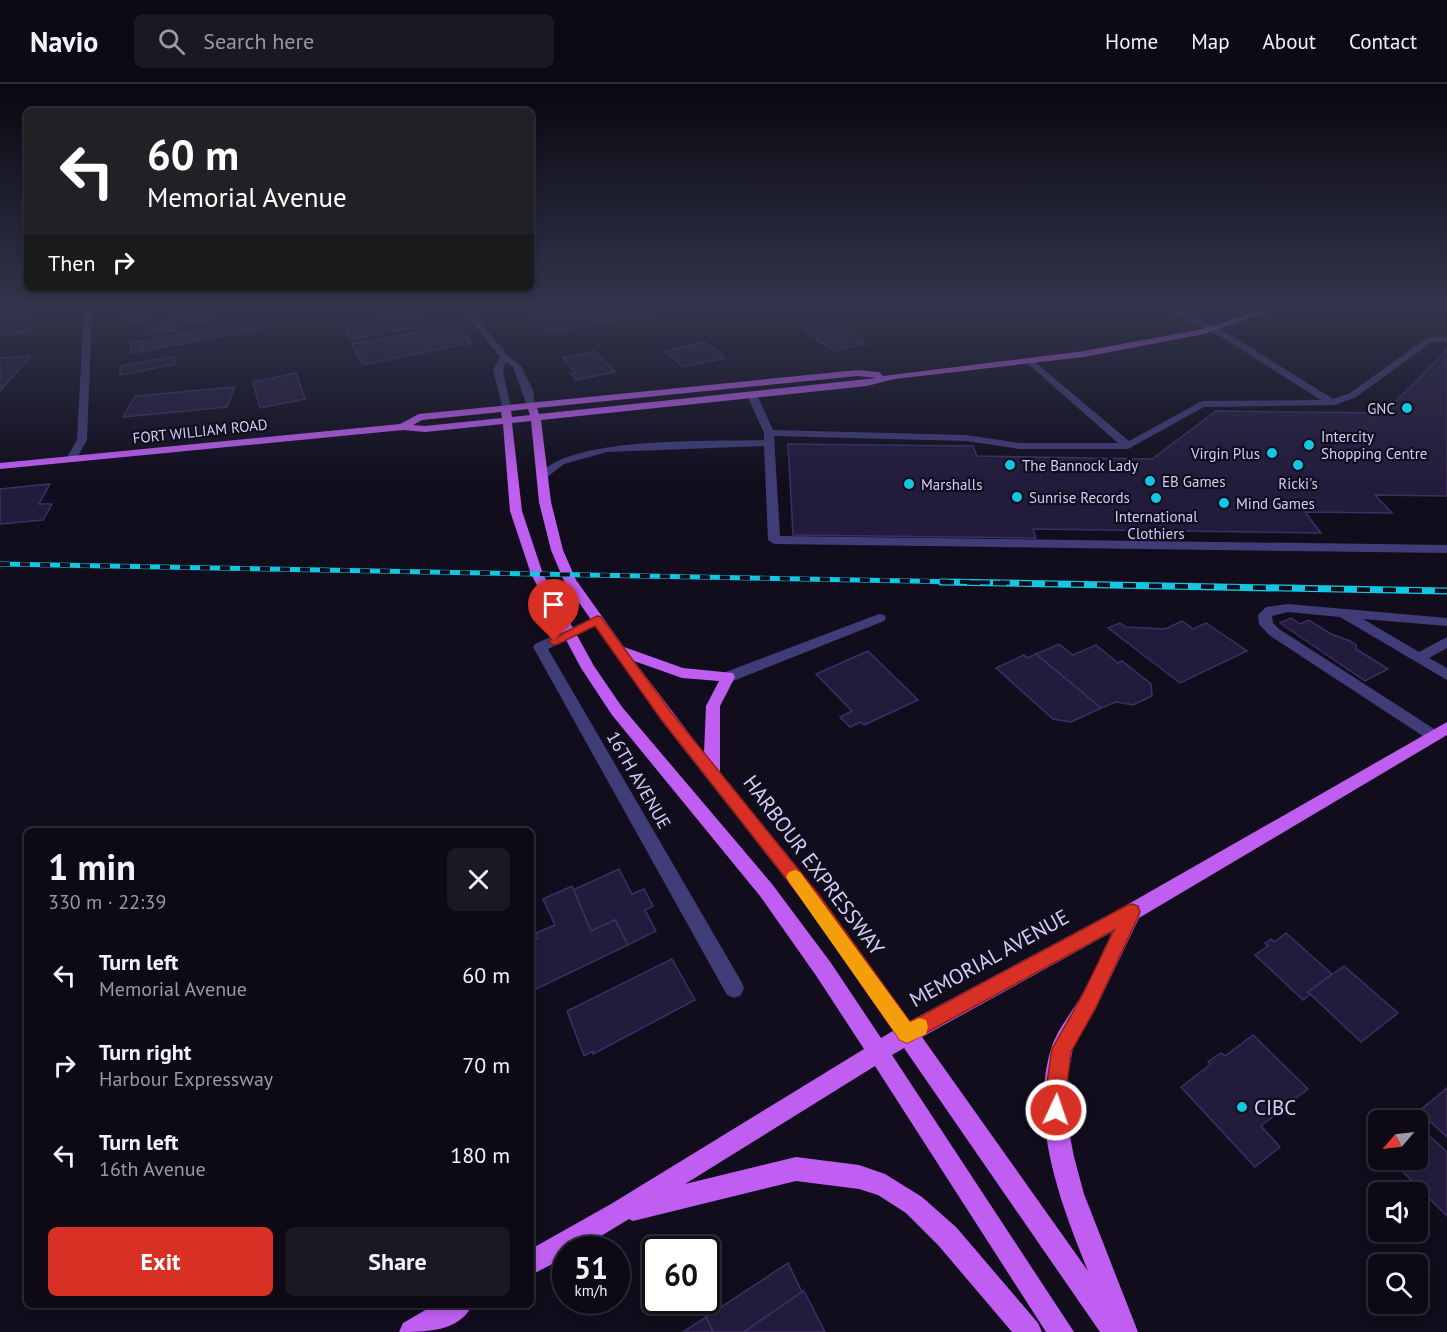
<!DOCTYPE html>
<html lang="en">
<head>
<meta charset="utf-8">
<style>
	body { margin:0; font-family:"PT Sans",sans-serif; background:#1b1823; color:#f1f3f6; height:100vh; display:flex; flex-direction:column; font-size:22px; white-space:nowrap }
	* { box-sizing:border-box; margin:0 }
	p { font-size:20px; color:#9a9aa1 }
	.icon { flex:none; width:33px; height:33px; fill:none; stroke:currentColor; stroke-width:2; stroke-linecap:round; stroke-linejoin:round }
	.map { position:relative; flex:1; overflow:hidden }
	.panel { position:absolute; left:24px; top:744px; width:510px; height:480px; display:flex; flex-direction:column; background:#0d0a16; border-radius:9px; box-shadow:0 3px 9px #0003,0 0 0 2px #2d2b35 }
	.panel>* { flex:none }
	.guide { position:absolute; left:24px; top:24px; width:510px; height:183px; border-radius:9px; box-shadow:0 3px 9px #0003,0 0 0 2px #2d2b35; background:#202124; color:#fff; overflow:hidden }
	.needle { width:39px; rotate:242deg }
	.buttons { position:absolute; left:1368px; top:1026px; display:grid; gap:12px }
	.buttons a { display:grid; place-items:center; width:60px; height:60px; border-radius:9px; background:#0d0a16; box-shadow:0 3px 9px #0003,0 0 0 2px #2d2b35; font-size:30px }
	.speed { position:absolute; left:552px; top:1152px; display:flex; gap:12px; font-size:30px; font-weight:700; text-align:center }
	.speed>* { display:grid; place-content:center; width:78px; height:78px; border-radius:50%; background:#0d0a16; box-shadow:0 3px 9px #0003,0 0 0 2px #2d2b35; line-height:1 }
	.speed small { font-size:15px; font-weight:400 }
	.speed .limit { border:3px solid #111; border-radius:9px; background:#fff; color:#111 }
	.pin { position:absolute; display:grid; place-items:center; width:51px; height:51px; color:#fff; margin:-62px -26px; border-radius:50% 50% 50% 0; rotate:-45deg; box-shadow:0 0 6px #0007 }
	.pin .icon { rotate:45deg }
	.me { position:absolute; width:66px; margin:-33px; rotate:3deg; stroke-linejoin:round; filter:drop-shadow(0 0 4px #0008) }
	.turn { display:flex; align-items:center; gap:21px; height:126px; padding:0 24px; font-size:27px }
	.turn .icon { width:78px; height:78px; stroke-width:2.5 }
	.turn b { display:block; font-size:42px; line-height:51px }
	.then { display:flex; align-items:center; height:57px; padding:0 24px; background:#0003; gap:12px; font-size:22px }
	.round { display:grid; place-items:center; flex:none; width:63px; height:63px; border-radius:9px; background:#1b1823 }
	.head { display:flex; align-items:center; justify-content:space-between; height:102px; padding:0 24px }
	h1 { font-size:36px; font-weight:700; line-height:45px }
	.action { display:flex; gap:12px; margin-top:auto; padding:12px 24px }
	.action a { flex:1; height:69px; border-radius:9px; background:#d93025; color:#fff; font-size:24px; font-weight:700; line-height:69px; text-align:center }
	.action a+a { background:#1b1823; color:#f1f3f6 }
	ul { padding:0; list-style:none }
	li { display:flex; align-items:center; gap:18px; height:90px; padding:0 24px }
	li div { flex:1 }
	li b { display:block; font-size:22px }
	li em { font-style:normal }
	header { display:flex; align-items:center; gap:36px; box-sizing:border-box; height:84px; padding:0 30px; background:#0d0a16; border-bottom:2px solid #2d2b35 }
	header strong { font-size:28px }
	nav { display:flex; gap:33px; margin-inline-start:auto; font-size:21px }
	.search { width:420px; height:54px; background:#1b1823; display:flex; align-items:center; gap:15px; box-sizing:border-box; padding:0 21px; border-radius:9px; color:#9a9aa1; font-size:22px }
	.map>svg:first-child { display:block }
	.building { fill:#231b3c; stroke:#3c2f66; stroke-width:1.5 }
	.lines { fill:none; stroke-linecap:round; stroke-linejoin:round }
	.minor { fill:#403c78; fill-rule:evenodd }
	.major { fill:#bf5ef1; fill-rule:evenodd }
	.rail-far1-casing { stroke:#13c6e1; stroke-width:5 }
	.rail-casing { stroke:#13c6e1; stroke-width:7 }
	.rail-far1 { stroke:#110d1d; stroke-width:4; stroke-dasharray:10; stroke-linecap:butt }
	.rail { stroke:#110d1d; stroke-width:4.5; stroke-dasharray:13; stroke-linecap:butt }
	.route { fill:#d93025; stroke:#8d1f18; stroke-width:1.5 }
	.slow { fill:#f59e0b }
	.poi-dot { fill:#13c6e1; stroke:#110d1d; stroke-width:2 }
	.labels { text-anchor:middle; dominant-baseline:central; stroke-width:4.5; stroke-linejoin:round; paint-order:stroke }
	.far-poi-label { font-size:15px; fill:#d4cefb; stroke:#110d1d; text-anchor:start }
	.far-street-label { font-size:15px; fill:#d4cefb; stroke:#110d1d }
	.street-label { font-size:18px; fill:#d4cefb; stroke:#110d1d }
	.near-street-label { font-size:21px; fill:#d4cefb; stroke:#110d1d }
	.near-poi-label { font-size:21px; fill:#d4cefb; stroke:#110d1d; text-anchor:start }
</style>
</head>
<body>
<header>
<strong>Navio</strong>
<div class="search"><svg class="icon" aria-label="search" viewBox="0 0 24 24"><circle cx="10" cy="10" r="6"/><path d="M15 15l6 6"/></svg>Search here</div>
<nav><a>Home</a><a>Map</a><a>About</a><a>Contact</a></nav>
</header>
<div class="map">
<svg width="1447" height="1248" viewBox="0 0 1447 1248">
	<rect width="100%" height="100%" fill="#110d1d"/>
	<g class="building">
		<polygon points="22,225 33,225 32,230 0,235 0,228"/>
		<polygon points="542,225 667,225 668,226 549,249 529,227"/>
		<polygon points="150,226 150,235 131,238 131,235 126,236 131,229"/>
		<polygon points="212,228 214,235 150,246 150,239"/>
		<polygon points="416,229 424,241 351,255 344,242"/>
		<polygon points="257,237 260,245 195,257 194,248"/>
		<polygon points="833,239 866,260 834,267 802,246"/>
		<polygon points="30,241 28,248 0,252 0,245"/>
		<polygon points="457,241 471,259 363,281 352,260"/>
		<polygon points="175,242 175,246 144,252 143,248"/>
		<polygon points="194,248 195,258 179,261 178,251"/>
		<polygon points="178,251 179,260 160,264 159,254"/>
		<polygon points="159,254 160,264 144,267 143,257"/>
		<polygon points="143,257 144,267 131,269 131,259"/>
		<polygon points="706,258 725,274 683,283 665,267"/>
		<polygon points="1447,266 1447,412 1375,411 1392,429 1305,428 1321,449 1033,445 1036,454 793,451 788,360 973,362 977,372 1152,375 1216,327 1384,329"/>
		<polygon points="595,267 615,288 576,296 571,290 576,289 563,274"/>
		<polygon points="31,272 0,307 0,274"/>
		<polygon points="174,272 176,280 120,291 120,282"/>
		<polygon points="296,289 305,315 260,324 253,298"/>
		<polygon points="235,303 227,323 123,333 135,312"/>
		<polygon points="50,400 39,420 52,420 43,436 0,440 0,405"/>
		<polygon points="1291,534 1300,540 1309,536 1331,550 1350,557 1356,561 1356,565 1388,585 1365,597 1280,539"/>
		<polygon points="1182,537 1193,545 1206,539 1247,567 1180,599 1108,544 1120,539 1126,543 1165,545"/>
		<polygon points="1059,560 1073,571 1096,561 1118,579 1122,577 1151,600 1152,612 1133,621 1116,618 1101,624 1036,570"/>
		<polygon points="868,567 918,616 864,641 861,638 850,643 840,633 852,627 816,590"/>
		<polygon points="1036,570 1101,624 1071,638 1053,635 996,584 1024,571 1027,574"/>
		<polygon points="619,785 632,810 644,805 653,822 645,826 656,847 628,861 615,836 591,847 573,806"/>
		<polygon points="572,802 591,847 615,836 628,861 534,906 531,899 531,857 538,854 536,849 555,841 543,815"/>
		<polygon points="1286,849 1332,890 1308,908 1311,910 1303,916 1255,871 1268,862 1265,859 1271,855 1274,858"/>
		<polygon points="672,875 695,916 593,970 593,967 584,972 567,927"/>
		<polygon points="1344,882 1398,929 1361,958 1308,908"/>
		<polygon points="1253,951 1308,1005 1261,1042 1280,1063 1255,1083 1181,1003 1211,980 1208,978 1221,969 1225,972"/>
		<polygon points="1447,1004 1447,1053 1419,1027"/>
		<polygon points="1418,1042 1447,1068 1447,1132 1393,1078 1418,1076"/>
		<polygon points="788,1179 802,1208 744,1248 713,1248 706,1233"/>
		<polygon points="804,1207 825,1248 744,1248 802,1208"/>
		<polygon points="706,1233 713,1248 683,1248"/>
	</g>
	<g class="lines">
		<g class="minor">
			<polygon points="84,225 92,225 87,356 75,377 71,378 66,375 77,356"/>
			<polygon points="462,225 470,225 507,271 521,282 533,306 535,324 527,322 513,283 506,278 503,286 511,324 503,326 493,286 500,273"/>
			<path d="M1164,225H1174L1229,250L1333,315L1350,309L1427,254L1447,252V258H1432L1356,313L1335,321L1204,323L1128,365H1019L966,357L774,352L780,452L1447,461V469L774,460L768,456L764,362L607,368L564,380L547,393L538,391C573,351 711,358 764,356V349L747,311L752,308L757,311L773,346L966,351L1019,359H1118L1027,279V275L1030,274L1129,357L1202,317L1321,316L1223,254Z"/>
			<polygon points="1288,520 1447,534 1447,542 1363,535 1419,568 1447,553 1447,564 1429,574 1447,584 1447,596 1340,533 1288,528 1272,532 1273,539 1279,545 1439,648 1442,652 1439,656 1429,656 1269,551 1259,540 1258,531 1266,523"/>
			<polygon points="879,530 884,531 886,534 884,537 733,597 723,597 721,593 723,589"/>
			<polygon points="597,532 604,536 602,539 548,565 741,897 744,904 741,911 734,914 727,911 533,563 535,560"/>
		</g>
		<g class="major">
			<path d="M1265,225H1276L1204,250L1084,273L894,295L867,302L541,336L551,418L563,466L576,496L624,563L683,584L733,589L735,593L720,622V688L819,810L910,937L1125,822L1447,638V651L1139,834L1095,926L1073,964L1066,1001L1067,1037L1074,1073L1084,1110L1138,1248H1100L904,964L892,971L1074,1248H1046L875,982L685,1100L796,1073L859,1081L885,1090L922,1113L956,1143L1038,1239L1042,1248H1012L938,1161L906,1129L878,1111L859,1105L796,1097L633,1137L629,1135L578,1166H566V1173L531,1191V1165L611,1120L864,965L817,893L760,812L612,631L581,584L531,490L510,427L503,340L425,348L403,346L0,385V379L400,340L419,330L858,286L879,288L883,292L1084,267L1202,245ZM858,292L877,294L539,330L537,324ZM528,325L530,331L512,333L511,327ZM501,328L502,334L425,342L413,341L422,336ZM531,337L539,418L551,466L564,497L661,636L807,822L893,947L881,954L831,879L772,800L622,623L594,582L543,490L522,427L512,339ZM634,577L682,594L719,597L706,622L704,669ZM1112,848C1102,870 1092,893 1080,914C1070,931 1057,946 1051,965C1029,1038 1061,1120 1088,1187L922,953Z"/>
			<path d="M434,1221H472C460,1248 424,1248 399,1248L403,1239Z"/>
		</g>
		<defs>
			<polyline id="rail-far1" points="0,480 1022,499"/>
			<polyline id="rail" points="941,498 1447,507"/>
		</defs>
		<use href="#rail-far1" class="rail-far1-casing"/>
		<use href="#rail" class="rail-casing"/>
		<use href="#rail-far1" class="rail-far1"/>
		<use href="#rail" class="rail"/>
	</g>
	<linearGradient id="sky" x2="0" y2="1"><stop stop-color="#090710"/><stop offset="0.56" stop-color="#32354c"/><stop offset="1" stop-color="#32354c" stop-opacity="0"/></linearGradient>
	<rect width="1447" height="399" fill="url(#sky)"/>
	<polygon class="route" points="597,532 601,533 671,628 819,811 910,938 1126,822 1132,820 1138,822 1140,828 1138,833 1096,923 1071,968 1063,1033 1056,1036 1048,1033 1046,1026 1046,1005 1052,965 1083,910 1114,846 913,956 907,959 900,956 807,821 661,635 595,542 558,560 554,561 548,557"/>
	<polygon class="slow" points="795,786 800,788 910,938 919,934 926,936 928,943 926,950 907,959 900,956 789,798 786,793 789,788"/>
	<g class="poi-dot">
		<circle cx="1407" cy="324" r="6"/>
		<circle cx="1309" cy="361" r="6"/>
		<circle cx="1272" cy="369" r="6"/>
		<circle cx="1010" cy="381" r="6"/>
		<circle cx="1298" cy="381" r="6"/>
		<circle cx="1150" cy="397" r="6"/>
		<circle cx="909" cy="400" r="6"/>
		<circle cx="1017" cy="413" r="6"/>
		<circle cx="1156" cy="414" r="6"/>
		<circle cx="1224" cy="419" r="6"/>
		<circle cx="1242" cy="1023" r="6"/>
	</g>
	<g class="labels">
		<g class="far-poi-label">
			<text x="1395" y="324" text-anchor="end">GNC</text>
			<text x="1321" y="352">Intercity<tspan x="1321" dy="17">Shopping Centre</tspan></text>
			<text x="1260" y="369" text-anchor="end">Virgin Plus</text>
			<text x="1022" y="381">The Bannock Lady</text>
			<text x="1162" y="397">EB Games</text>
			<text x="1298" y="399" text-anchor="middle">Ricki's</text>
			<text x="921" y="400">Marshalls</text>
			<text x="1029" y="413">Sunrise Records</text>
			<text x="1236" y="419">Mind Games</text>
			<text x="1156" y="432" text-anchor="middle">International<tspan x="1156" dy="17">Clothiers</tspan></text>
		</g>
		<g class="far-street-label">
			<text transform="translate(200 347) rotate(-6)">FORT WILLIAM ROAD</text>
		</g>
		<g class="street-label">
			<text transform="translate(639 696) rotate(60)">16TH AVENUE</text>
		</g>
		<g class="near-street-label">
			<text transform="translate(814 781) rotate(53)">HARBOUR EXPRESSWAY</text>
			<text transform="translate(989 874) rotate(-29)">MEMORIAL AVENUE</text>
		</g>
		<g class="near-poi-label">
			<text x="1254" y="1023">CIBC</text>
		</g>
	</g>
</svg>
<div class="buttons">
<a><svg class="needle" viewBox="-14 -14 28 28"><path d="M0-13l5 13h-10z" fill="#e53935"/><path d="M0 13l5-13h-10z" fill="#9a9aa1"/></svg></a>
<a><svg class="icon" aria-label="sound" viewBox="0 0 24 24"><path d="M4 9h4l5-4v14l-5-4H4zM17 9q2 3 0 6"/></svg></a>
<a><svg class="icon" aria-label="search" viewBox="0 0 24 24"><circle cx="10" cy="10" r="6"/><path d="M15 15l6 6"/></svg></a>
</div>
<div class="speed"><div>51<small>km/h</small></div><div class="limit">60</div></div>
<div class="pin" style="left:554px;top:557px;background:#d93025"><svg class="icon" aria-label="arrive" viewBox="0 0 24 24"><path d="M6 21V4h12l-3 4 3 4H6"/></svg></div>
<svg class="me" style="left:1056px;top:1026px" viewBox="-20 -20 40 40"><circle r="17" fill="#d93025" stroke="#fff" stroke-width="3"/><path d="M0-11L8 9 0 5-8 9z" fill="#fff"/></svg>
<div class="guide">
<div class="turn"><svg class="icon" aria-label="left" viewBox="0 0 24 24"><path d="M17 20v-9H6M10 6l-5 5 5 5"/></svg><div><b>60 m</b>Memorial Avenue</div></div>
<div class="then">Then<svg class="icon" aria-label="right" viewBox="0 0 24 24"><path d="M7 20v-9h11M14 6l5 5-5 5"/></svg></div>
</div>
<section class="panel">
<div class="head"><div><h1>1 min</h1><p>330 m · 22:39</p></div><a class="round"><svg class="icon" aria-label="close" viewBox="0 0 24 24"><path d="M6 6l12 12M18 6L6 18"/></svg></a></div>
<ul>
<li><svg class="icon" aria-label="left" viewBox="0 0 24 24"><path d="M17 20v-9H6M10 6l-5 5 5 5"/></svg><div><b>Turn left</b><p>Memorial Avenue</p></div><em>60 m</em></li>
<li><svg class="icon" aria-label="right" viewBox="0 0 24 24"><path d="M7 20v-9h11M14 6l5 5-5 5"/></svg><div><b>Turn right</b><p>Harbour Expressway</p></div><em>70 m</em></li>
<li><svg class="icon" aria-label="left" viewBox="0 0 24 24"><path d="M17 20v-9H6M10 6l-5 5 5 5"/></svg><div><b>Turn left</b><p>16th Avenue</p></div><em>180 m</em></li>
</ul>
<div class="action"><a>Exit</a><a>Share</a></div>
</section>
</div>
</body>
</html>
